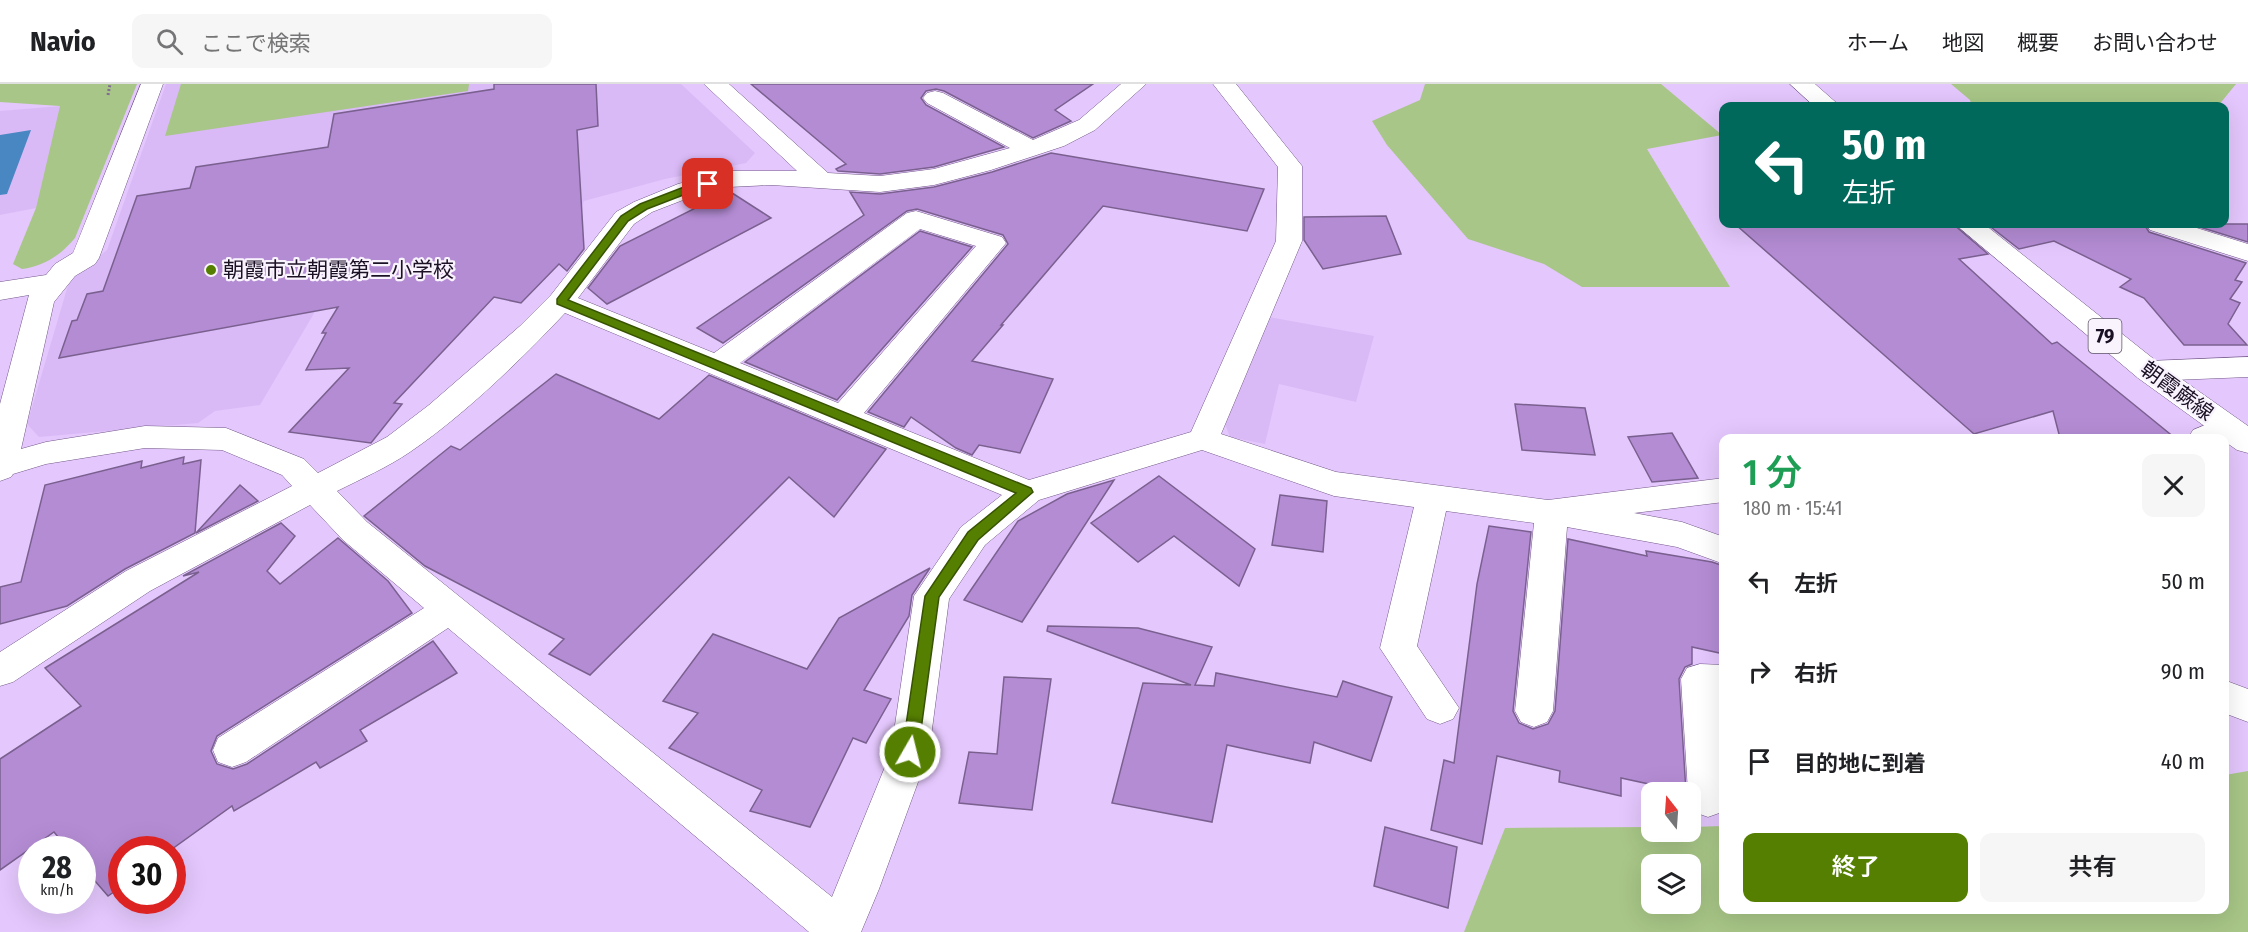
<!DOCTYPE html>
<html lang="ja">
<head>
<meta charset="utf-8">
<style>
	body { margin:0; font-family:"Fira Sans Condensed","Noto Sans JP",sans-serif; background:#f6f6f6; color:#202124; height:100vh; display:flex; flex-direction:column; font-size:22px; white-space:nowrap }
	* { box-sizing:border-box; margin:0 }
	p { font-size:20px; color:#757577 }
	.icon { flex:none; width:33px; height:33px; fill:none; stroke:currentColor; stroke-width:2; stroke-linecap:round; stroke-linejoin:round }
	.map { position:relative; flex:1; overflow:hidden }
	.drawer { position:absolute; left:1719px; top:350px; width:510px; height:480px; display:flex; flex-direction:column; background:#fff; border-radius:12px; box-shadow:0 6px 24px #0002 }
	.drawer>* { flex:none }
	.guide { position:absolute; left:1719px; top:18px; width:510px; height:126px; border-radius:12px; box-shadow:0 6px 24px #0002; background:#00695c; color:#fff; overflow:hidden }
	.needle { width:39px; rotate:343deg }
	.tools { position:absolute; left:1641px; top:698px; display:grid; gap:12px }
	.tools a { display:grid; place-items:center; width:60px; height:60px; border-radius:12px; background:#fff; box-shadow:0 6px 24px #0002; font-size:30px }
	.speed { position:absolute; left:18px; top:752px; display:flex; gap:12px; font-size:30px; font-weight:700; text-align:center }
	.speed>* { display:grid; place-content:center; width:78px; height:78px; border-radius:50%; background:#fff; box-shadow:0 6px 24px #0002; line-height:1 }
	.speed small { font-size:15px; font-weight:400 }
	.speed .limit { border:9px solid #d22; background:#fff; color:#111 }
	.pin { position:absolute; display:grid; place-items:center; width:51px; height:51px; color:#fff; margin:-26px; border-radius:12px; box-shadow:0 3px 9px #0006 }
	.me { position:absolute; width:66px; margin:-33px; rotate:8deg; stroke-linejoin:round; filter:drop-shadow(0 0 4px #0008) }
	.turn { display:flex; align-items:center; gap:21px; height:126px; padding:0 24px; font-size:27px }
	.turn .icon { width:78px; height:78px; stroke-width:2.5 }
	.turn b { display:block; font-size:42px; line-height:51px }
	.round { display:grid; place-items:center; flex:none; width:63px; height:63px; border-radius:12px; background:#f6f6f6 }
	.head { display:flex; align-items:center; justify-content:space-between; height:102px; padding:0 24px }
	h1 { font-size:36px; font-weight:600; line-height:45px; color:#1e9e55 }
	.primary-button { display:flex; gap:12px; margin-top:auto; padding:12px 24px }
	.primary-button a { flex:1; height:69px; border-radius:12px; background:#557f01; color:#fff; font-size:24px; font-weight:600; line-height:69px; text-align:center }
	.primary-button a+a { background:#f6f6f6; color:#202124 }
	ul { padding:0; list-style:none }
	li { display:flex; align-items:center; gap:18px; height:90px; padding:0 24px }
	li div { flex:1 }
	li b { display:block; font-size:22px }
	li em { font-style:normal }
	header { display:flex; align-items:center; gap:36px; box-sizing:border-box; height:84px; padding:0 30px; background:#fff; border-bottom:2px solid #e0e0e0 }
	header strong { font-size:28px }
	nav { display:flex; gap:33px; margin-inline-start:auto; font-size:21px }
	.search { width:420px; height:54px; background:#f6f6f6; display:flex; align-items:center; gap:15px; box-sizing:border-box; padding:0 21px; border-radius:12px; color:#757577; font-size:22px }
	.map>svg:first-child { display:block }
	.built { fill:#dabaf6 }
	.green { fill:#a8c687; fill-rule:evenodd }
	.water { fill:#4987c2 }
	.building { fill:#b48cd4; stroke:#7a608f; stroke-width:1.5 }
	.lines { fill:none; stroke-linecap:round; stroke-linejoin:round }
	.minor-casing { stroke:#725887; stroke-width:1 }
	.major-casing { stroke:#725887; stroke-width:1 }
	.path { stroke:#826e93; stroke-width:3; stroke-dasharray:2 2; stroke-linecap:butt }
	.minor { fill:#fff; fill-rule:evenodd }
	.major { fill:#fff; fill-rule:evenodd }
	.route { fill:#557f01; stroke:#375301; stroke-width:1.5 }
	.poi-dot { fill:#557f01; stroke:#f9f3fe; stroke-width:2 }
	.labels { text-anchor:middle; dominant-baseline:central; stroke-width:4.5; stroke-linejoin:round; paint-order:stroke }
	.shield { fill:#f9f3fe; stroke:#5e5565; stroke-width:1.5 }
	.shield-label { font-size:20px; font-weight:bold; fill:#1b1124 }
	.poi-label { font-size:21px; fill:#1b1124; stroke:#f9f3fe; text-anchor:start }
	.street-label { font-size:21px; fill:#1b1124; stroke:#f9f3fe }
</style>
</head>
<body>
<header>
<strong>Navio</strong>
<div class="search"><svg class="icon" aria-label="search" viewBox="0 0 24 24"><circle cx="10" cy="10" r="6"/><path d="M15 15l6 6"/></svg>ここで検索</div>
<nav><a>ホーム</a><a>地図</a><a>概要</a><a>お問い合わせ</a></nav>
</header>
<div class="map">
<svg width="2248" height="848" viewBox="0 0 2248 848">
	<rect width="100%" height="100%" fill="#e4c7fd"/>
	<g class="built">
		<polygon points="166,0 681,0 755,69 746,79 665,95 584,117 573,147 346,175 260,321 215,327 198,339 39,353 27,340 69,198 107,166"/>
		<polygon points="61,22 36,124 0,131 0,27"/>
		<polygon points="1268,233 1374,252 1356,318 1279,300 1265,360 1230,353 1225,340"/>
	</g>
	<g class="green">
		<path d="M0,0H137L75,154C61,171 44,182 22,185L13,180L36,124L60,22L0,18Z"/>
		<polygon points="181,0 469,0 468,7 165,52"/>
		<polygon points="1425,0 1661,0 1722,51 1647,65 1730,203 1582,203 1544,180 1468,155 1387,61 1372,37 1420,16"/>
		<polygon points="1951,0 2236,0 2218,22 1972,22 1970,16"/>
		<path d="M2248,687V848H1464L1505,744L1651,743L1652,747H1690L1691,743L1723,742L1724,825H2224L2225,691ZM1652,780H1690V819H1652Z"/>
	</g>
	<polygon class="water" points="31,46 7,110 0,111 0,51"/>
	<g class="building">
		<polygon points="494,0 596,0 598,42 577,46 584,165 567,187 559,180 521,219 494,213 394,319 402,320 371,359 289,348 349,284 306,286 326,249 322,249 338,223 59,274 72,237 77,236 87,210 103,207 137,112 190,104 196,83 328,63 334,30 494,5"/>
		<polygon points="751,0 1093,0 1055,26 1071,37 1033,54 944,7 936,5 926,7 921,14 926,21 1004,63 934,83 880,90 838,87 836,85 846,80"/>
		<polygon points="1051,69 1264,105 1247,147 1103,122 1001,241 1003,241 972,277 1053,295 1020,369 979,361 972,371 956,364 911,333 904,343 868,328 1008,160 1003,151 917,125 907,127 723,259 697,244 864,131 850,108 880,110 934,103 992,88"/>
		<polygon points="729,107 771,134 607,220 588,204 620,162"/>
		<polygon points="1386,132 1401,170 1323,185 1304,156 1304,133"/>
		<polygon points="1735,140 1953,140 1988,170 1959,175 2052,260 2057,258 2175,354 2060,354 2053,327 1974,350"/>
		<polygon points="1987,140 2144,140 2149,148 2246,179 2235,196 2242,198 2230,215 2240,219 2228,240 2247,261 2184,261 2144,214 2120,203 2131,195 2054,157 2019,165"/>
		<polygon points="2190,140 2248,140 2248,158"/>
		<polygon points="920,147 972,163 837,316 745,278"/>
		<polygon points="556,290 659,335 709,291 886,365 834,433 789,393 590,591 549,570 564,555 425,482 364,432 451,362 460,366"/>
		<polygon points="1515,320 1585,324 1595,371 1522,366"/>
		<polygon points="1672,349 1698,394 1652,398 1628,353"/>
		<polygon points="184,373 183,380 201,376 195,449 125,485 67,522 0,540 0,503 21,498 45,401 142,377 141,384"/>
		<polygon points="1159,392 1255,465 1239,502 1174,452 1138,478 1091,439"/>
		<polygon points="1114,396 1022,538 964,516 1018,437 1067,410"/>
		<polygon points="240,401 258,417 196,449"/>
		<polygon points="1280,411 1327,417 1323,468 1272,461"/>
		<polygon points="281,439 295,452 267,487 280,500 338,454 388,497 412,529 217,652 211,667 217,680 233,685 247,680 433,557 457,589 360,646 367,657 320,684 316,678 234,727 232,722 172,765 122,765 122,802 108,812 82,782 82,765 68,765 54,748 0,786 0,675 81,622 45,584 199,488 183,492"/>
		<polygon points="1489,442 1531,448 1513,627 1519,639 1533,645 1548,640 1555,627 1568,455 1647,472 1646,467 1712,478 1724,482 1724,570 1692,563 1692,580 1685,583 1679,595 1686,708 1621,694 1621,712 1559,698 1560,687 1497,672 1482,760 1431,746 1444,676 1454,679 1477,500"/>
		<polygon points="930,484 912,511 909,532 864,606 891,615 866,659 853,654 810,743 750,727 762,706 669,664 698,629 663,617 713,550 807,585 839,534"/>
		<polygon points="1048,542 1138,544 1212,563 1195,601 1214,602 1216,589 1337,613 1343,597 1392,613 1371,677 1314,658 1310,679 1227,661 1212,738 1112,719 1143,599 1191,601 1047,547"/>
		<polygon points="1004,593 1051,595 1032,726 959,719 969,668 997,670"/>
		<polygon points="1385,743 1457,763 1448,824 1374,802"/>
	</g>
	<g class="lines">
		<defs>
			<g id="minor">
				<path d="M141,0H163L99,174L95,180L75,192L54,218L21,365L46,358L145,342L226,344L304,375L318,389L387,353L429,321L520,242L551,211L616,128L634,118L678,100L729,87H797L704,0H729L828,89L880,92L934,85L1010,64L927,19L923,14L927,9L935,7L943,9L1033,56L1079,36L1121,0H1146L1095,46L1064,62L991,86L934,101L880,108L772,101L729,103L696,111L652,128L634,140L578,214L714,269L907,129L916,127L1002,153L1006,159L864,329L1029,396L1191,348L1276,157L1278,83L1213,0H1236L1302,82V157L1221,350L1336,388L1548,416L1724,394V418L1634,429L1682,438L1724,453V480L1677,463L1567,443L1553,627L1547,638L1534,643L1521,638L1515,627L1534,439L1446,427L1417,562L1459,624L1453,635L1440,640L1427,635L1380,564L1414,423L1334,412L1202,366L1039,416L985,461L949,515L929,668L879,805L861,848H809L448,544L246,678L232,683L218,678L213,666L218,654L424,524L343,456L310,421L150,507L13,598L0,602V568L126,487L292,402L282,391L222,366L145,364L46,380L13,390L11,393L0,397V320L29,211L0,216V198L46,191L55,180L73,169ZM920,145L976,162L838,319L740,279ZM565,229L1002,411L961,443L914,512L891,668L832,813L367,438L337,407C361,395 388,383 410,368C463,332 521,276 565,229Z"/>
				<polygon points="2146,140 2184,140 2248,160 2248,177 2150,146"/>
				<polygon points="2248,273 2248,293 2149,297 2138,294 2134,287 2138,280 2149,277"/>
				<polygon points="2227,332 2238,335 2243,343 2238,351 2224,357 2224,354 2188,354 2193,346"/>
				<polygon points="1700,580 1724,581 1724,611 1720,611 1724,658 1724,725 1722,728 1708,733 1694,728 1690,720 1690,708 1688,708 1681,595 1687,584"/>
				<polygon points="2224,596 2248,605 2248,638 2224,629"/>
			</g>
			<g id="major">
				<polygon points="1790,0 1815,0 1840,22 1814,22"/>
				<polygon points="1955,140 1984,140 2160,280 2248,342 2248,369 2237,366 2224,357 2224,354 2221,354 2138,294"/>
			</g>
		</defs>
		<use href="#minor" class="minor-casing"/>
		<use href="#major" class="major-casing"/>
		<polyline class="path" points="108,11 110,0"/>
		<use href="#minor" class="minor"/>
		<use href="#major" class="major"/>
	</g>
	<polygon class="route" points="708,97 712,98 712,103 691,108 647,125 628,137 568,216 1031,404 1033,408 978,456 939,513 918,668 916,673 910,675 905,673 902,668 925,512 968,448 1016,409 557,220 557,215 621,132 640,120 684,103"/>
	<circle class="poi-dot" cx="211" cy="186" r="6"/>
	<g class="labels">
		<rect class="shield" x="2088.5" y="235" width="33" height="34" rx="4.5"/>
		<g class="shield-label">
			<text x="2105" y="252">79</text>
		</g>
		<g class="poi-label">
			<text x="223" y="186">朝霞市立朝霞第二小学校</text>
		</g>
		<g class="street-label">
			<text transform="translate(2177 307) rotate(36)">朝霞蕨線</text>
		</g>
	</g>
</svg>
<div class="tools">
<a><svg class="needle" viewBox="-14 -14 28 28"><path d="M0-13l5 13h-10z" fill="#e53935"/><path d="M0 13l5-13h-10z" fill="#757577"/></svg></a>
<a><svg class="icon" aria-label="layers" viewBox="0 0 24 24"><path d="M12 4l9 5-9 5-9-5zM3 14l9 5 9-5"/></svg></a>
</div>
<div class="speed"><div>28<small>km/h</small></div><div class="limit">30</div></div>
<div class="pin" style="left:708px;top:100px;background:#d93025"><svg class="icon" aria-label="arrive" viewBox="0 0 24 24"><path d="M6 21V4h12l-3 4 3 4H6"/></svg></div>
<svg class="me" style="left:910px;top:668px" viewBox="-20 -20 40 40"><circle r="17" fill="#557f01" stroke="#fff" stroke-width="3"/><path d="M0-11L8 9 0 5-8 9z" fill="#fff"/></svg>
<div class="guide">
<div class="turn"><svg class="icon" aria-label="left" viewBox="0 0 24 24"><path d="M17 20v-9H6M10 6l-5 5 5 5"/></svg><div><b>50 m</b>左折</div></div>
</div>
<section class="drawer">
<div class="head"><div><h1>1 分</h1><p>180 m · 15:41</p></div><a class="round"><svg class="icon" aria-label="close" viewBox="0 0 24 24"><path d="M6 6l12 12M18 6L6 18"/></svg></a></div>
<ul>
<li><svg class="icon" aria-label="left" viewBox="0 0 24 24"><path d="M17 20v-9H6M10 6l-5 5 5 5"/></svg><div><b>左折</b></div><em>50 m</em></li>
<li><svg class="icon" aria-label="right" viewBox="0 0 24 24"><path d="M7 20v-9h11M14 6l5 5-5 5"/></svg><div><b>右折</b></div><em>90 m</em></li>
<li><svg class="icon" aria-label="arrive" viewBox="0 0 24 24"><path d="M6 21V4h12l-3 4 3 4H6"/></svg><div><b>目的地に到着</b></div><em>40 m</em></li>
</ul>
<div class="primary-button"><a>終了</a><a>共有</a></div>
</section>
</div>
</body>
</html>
